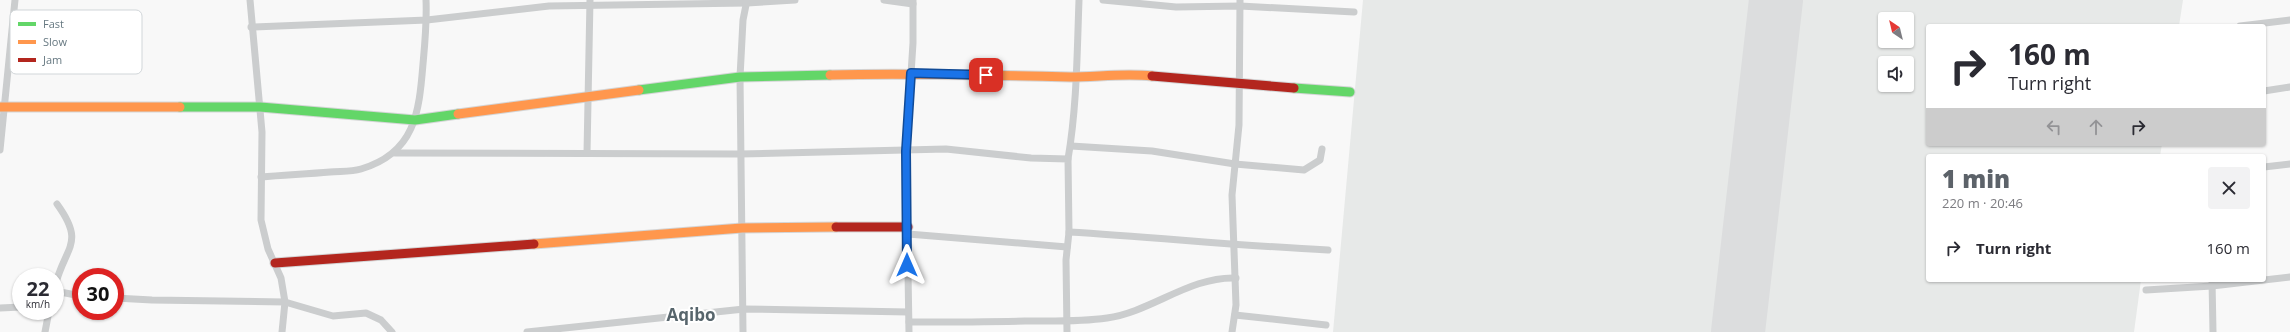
<!DOCTYPE html>
<html lang="en">
<head>
<meta charset="utf-8">
<style>
	body { margin:0; font-family:"Open Sans",sans-serif; background:#f2f2f3; color:#2b2b33; height:100vh; display:flex; flex-direction:column; font-size:15px; white-space:nowrap }
	* { box-sizing:border-box; margin:0 }
	p { font-size:13px; color:#7c7c81 }
	.icon { flex:none; width:22px; height:22px; fill:none; stroke:currentColor; stroke-width:2; stroke-linecap:round; stroke-linejoin:round }
	.map { position:relative; flex:1; overflow:hidden }
	.drawer { position:absolute; left:1926px; top:154px; width:340px; height:128px; display:flex; flex-direction:column; background:#fff; border-radius:4px; box-shadow:0 1px 3px #0004 }
	.drawer>* { flex:none }
	.top-card { position:absolute; left:1926px; top:24px; width:340px; height:122px; border-radius:4px; box-shadow:0 1px 3px #0004; background:#fff; color:#2b2b33; overflow:hidden }
	.needle { width:26px; rotate:325deg }
	.tools { position:absolute; left:1878px; top:12px; display:grid; gap:8px }
	.tools a { display:grid; place-items:center; width:36px; height:36px; border-radius:4px; background:#fff; box-shadow:0 1px 3px #0004; font-size:20px }
	.speed { position:absolute; left:12px; top:268px; display:flex; gap:8px; font-size:20px; font-weight:700; text-align:center }
	.speed>* { display:grid; place-content:center; width:52px; height:52px; border-radius:50%; background:#fff; box-shadow:0 1px 3px #0004; line-height:1 }
	.speed small { font-size:10px; font-weight:400 }
	.speed .limit { border:6px solid #d22; background:#fff; color:#111 }
	.pin { position:absolute; display:grid; place-items:center; width:34px; height:34px; color:#fff; margin:-17px; border-radius:8px; box-shadow:0 2px 6px #0006 }
	.me { position:absolute; width:44px; margin:-22px; rotate:0deg; stroke-linejoin:round; filter:drop-shadow(0 0 3px #0008) }
	.turn { display:flex; align-items:center; gap:14px; height:84px; padding:0 16px; font-size:18px }
	.turn .icon { width:52px; height:52px; stroke-width:2.5 }
	.turn b { display:block; font-size:28px; line-height:34px }
	.lanes { display:flex; align-items:center; height:38px; padding:0 16px; background:#0003; justify-content:center; gap:20px; direction:ltr }
	.lanes .off { opacity:.35 }
	.round { display:grid; place-items:center; flex:none; width:42px; height:42px; border-radius:4px; background:#f2f2f3 }
	.head { display:flex; align-items:center; justify-content:space-between; height:68px; padding:0 16px }
	h1 { font-size:24px; font-weight:800; line-height:30px; color:#5c6269 }
	ul { padding:0; list-style:none }
	li { display:flex; align-items:center; gap:12px; height:52px; padding:0 16px }
	li div { flex:1 }
	li b { display:block; font-size:15px }
	li em { font-style:normal }
	.map>svg:first-child { display:block }
	.built { fill:#e7e9e8; fill-rule:evenodd }
	.lines { fill:none; stroke-linecap:round; stroke-linejoin:round }
	.runway { stroke:#dcddde; stroke-width:54 }
	.fast-casing { stroke:#d4d5d6; stroke-width:11 }
	.slow-casing { stroke:#d4d5d6; stroke-width:11 }
	.jam-casing { stroke:#d4d5d6; stroke-width:11 }
	.street { stroke:#cbcdce; stroke-width:7 }
	.fast { stroke:#63d668; stroke-width:9 }
	.slow { stroke:#ff974d; stroke-width:9 }
	.jam { stroke:#b3261e; stroke-width:9 }
	.route-casing { stroke:#114b97; stroke-width:10 }
	.route { stroke:#1a73e8; stroke-width:7 }
	.labels { text-anchor:middle; dominant-baseline:central; stroke-width:4; stroke-linejoin:round; paint-order:stroke }
	.district-label { font-size:17px; font-weight:bold; fill:#57656c; stroke:#fff }
	.key { fill:#fff; stroke:#d1d6d9; stroke-width:1 }
	.key-label { font-size:11px; fill:#667881 }
</style>
</head>
<body>
<div class="map">
<svg width="2290" height="332" viewBox="0 0 2290 332">
	<rect width="100%" height="100%" fill="#f8f8f8"/>
	<path class="built" d="M1363,0H2183L2179,26H1928V144H2162L2160,156H1928V280H2141L2134,332H1333ZM1885,19H1907V41H1885ZM1885,63H1907V85H1885Z"/>
	<g class="lines">
		<polyline class="runway" points="1738,332 1776,0"/>
		<defs>
			<g id="fast">
				<polyline points="1294,88 1350,92"/>
				<polyline points="639,90 740,77 830,75"/>
				<polyline points="180,107 260,107 415,120 458,114"/>
			</g>
			<g id="slow">
				<path d="M830,75C910,73 990,75 1070,77C1097,77 1124,73 1152,76"/>
				<polyline points="0,107 180,107"/>
				<polyline points="458,114 639,90"/>
				<polyline points="534,244 742,228 836,227"/>
			</g>
			<g id="jam">
				<polyline points="1152,76 1294,88"/>
				<polyline points="836,227 908,227"/>
				<polyline points="275,263 534,244"/>
			</g>
		</defs>
		<use href="#fast" class="fast-casing"/>
		<use href="#slow" class="slow-casing"/>
		<use href="#jam" class="jam-casing"/>
		<g class="street">
			<polyline points="250,0 262,132 261,220 268,249 281,278 285,302 282,332"/>
			<polyline points="884,0 913,4"/>
			<polyline points="1103,0 1176,7 1240,6 1354,12"/>
			<polyline points="2240,26 2290,20"/>
			<polyline points="251,27 427,20 549,6 747,3 795,0"/>
			<polyline points="2264,91 2290,87"/>
			<polyline points="1071,146 1152,151 1235,164 1304,170 1320,160 1322,149"/>
			<polyline points="0,150 15,0"/>
			<polyline points="395,153 740,154 946,149 1031,158 1068,159 1069,232 1066,260 1067,332"/>
			<polyline points="587,153 590,0"/>
			<path d="M1068,159C1077,106 1077,53 1079,0"/>
			<polyline points="2264,167 2290,164"/>
			<path d="M261,177C284,175 307,174 330,172C340,171 351,172 361,169C415,153 419,113 423,64C425,42 427,22 426,0"/>
			<path d="M1069,232C1155,237 1241,246 1328,250"/>
			<polyline points="908,234 1067,247"/>
			<polyline points="2212,280 2213,332"/>
			<path d="M55,286C65,246 86,244 57,204"/>
			<polyline points="2146,290 2212,286 2290,277"/>
			<polyline points="55,291 81,296"/>
			<polyline points="115,298 152,300 285,302 333,316 366,313 381,320 392,332"/>
			<polyline points="0,308 21,307"/>
			<polyline points="1235,315 1326,325"/>
			<path d="M909,322C948,322 986,322 1025,321C1052,321 1080,322 1107,318C1151,312 1190,276 1236,278"/>
			<polyline points="45,332 49,311"/>
			<polyline points="527,332 744,309 908,312"/>
			<polyline points="743,332 740,77 743,20 747,0"/>
			<polyline points="909,332 906,151 913,43 913,0"/>
			<polyline points="1232,332 1236,305 1232,195 1239,125 1240,0"/>
		</g>
		<use href="#fast" class="fast"/>
		<use href="#slow" class="slow"/>
		<use href="#jam" class="jam"/>
	</g>
	<g class="lines">
		<defs>
			<polyline id="route" points="907,265 906,151 911,73 986,75"/>
		</defs>
		<use href="#route" class="route-casing"/>
		<use href="#route" class="route"/>
	</g>
	<g class="labels">
		<g class="district-label">
			<text x="691" y="314">Aqibo</text>
		</g>
	</g>
	<rect x="10" y="10" width="132" height="64" rx="6" class="key"/>
	<rect x="18" y="22" width="18" height="4" fill="#63d668"/>
	<rect x="18" y="40" width="18" height="4" fill="#ff974d"/>
	<rect x="18" y="58" width="18" height="4" fill="#b3261e"/>
	<g class="key-label">
		<text x="43" y="28">Fast</text>
		<text x="43" y="46">Slow</text>
		<text x="43" y="64">Jam</text>
	</g>
</svg>
<div class="tools">
<a><svg class="needle" viewBox="-14 -14 28 28"><path d="M0-13l5 13h-10z" fill="#e53935"/><path d="M0 13l5-13h-10z" fill="#7c7c81"/></svg></a>
<a><svg class="icon" aria-label="sound" viewBox="0 0 24 24"><path d="M4 9h4l5-4v14l-5-4H4zM17 9q2 3 0 6"/></svg></a>
</div>
<div class="speed"><div>22<small>km/h</small></div><div class="limit">30</div></div>
<div class="pin" style="left:986px;top:75px;background:#d93025"><svg class="icon" aria-label="arrive" viewBox="0 0 24 24"><path d="M6 21V4h12l-3 4 3 4H6"/></svg></div>
<svg class="me" style="left:907px;top:265px" viewBox="-20 -20 40 40"><path d="M0-17L14 15 0 8-14 15z" fill="#1a73e8" stroke="#fff" stroke-width="4"/></svg>
<div class="top-card">
<div class="turn"><svg class="icon" aria-label="right" viewBox="0 0 24 24"><path d="M7 20v-9h11M14 6l5 5-5 5"/></svg><div><b>160 m</b>Turn right</div></div>
<div class="lanes"><svg class="icon off" aria-label="left" viewBox="0 0 24 24"><path d="M17 20v-9H6M10 6l-5 5 5 5"/></svg><svg class="icon off" aria-label="ahead" viewBox="0 0 24 24"><path d="M12 20V5M6 11l6-6 6 6"/></svg><svg class="icon" aria-label="right" viewBox="0 0 24 24"><path d="M7 20v-9h11M14 6l5 5-5 5"/></svg></div>
</div>
<section class="drawer">
<div class="head"><div><h1>1 min</h1><p>220 m · 20:46</p></div><a class="round"><svg class="icon" aria-label="close" viewBox="0 0 24 24"><path d="M6 6l12 12M18 6L6 18"/></svg></a></div>
<ul>
<li><svg class="icon" aria-label="right" viewBox="0 0 24 24"><path d="M7 20v-9h11M14 6l5 5-5 5"/></svg><div><b>Turn right</b></div><em>160 m</em></li>
</ul>
</section>
</div>
</body>
</html>
